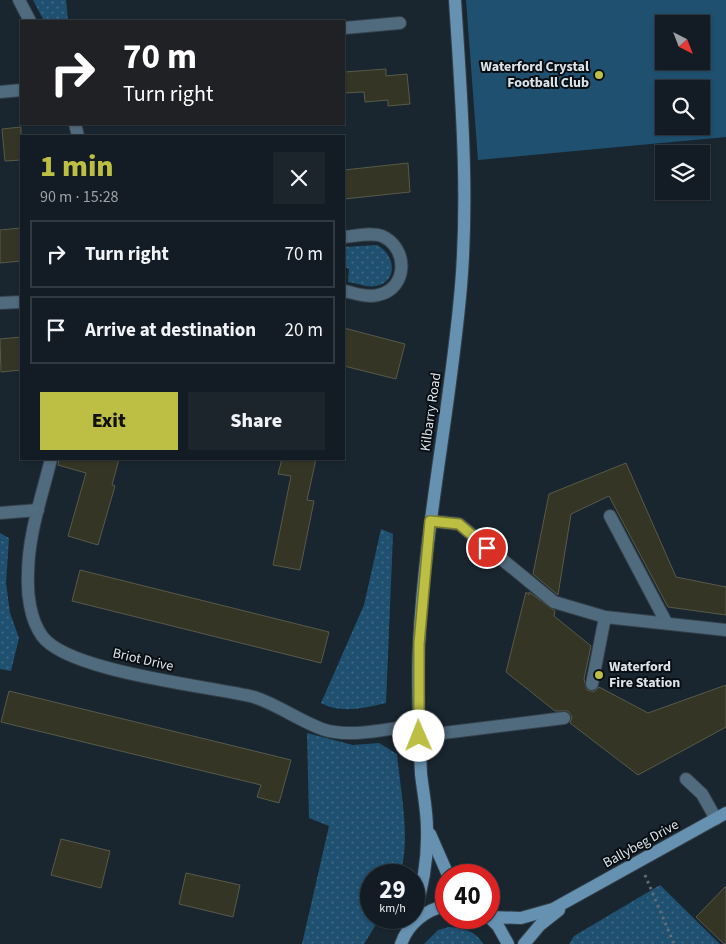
<!DOCTYPE html>
<html lang="en">
<head>
<meta charset="utf-8">
<style>
	body { margin:0; font-family:"Source Sans 3",sans-serif; background:#1c252c; color:#f1f3f6; height:100vh; display:flex; flex-direction:column; font-size:19px; white-space:nowrap }
	* { box-sizing:border-box; margin:0 }
	p { font-size:16px; color:#9da1a6 }
	.icon { flex:none; width:28px; height:28px; fill:none; stroke:currentColor; stroke-width:2; stroke-linecap:round; stroke-linejoin:round }
	.map { position:relative; flex:1; overflow:hidden }
	.panel { position:absolute; left:20px; top:135px; width:325px; height:325px; display:flex; flex-direction:column; background:#131c24; border-radius:0px; box-shadow:0 1px 4px #0004,0 0 0 1px #323a41 }
	.panel>* { flex:none }
	.top-card { position:absolute; left:20px; top:20px; width:325px; height:105px; border-radius:0px; box-shadow:0 1px 4px #0004,0 0 0 1px #323a41; background:#202124; color:#fff; overflow:hidden }
	.needle { width:32px; rotate:138deg }
	.buttons { position:absolute; left:655px; top:15px; display:grid; gap:10px }
	.buttons a { display:grid; place-items:center; width:55px; height:55px; border-radius:0px; background:#131c24; box-shadow:0 1px 4px #0004,0 0 0 1px #323a41; font-size:25px }
	.speed { position:absolute; left:360px; top:864px; display:flex; gap:10px; font-size:25px; font-weight:700; text-align:center }
	.speed>* { display:grid; place-content:center; width:65px; height:65px; border-radius:50%; background:#131c24; box-shadow:0 1px 4px #0004,0 0 0 1px #323a41; line-height:1 }
	.speed small { font-size:12px; font-weight:400 }
	.speed .limit { border:8px solid #d22; background:#fff; color:#111 }
	.pin { position:absolute; display:grid; place-items:center; width:42px; height:42px; color:#fff; margin:-21px; border:2px solid #fff; border-radius:50%; box-shadow:0 1px 5px #0007 }
	.me { position:absolute; width:55px; margin:-28px; rotate:359deg; stroke-linejoin:round; filter:drop-shadow(0 0 4px #0008) }
	.turn { display:flex; align-items:center; gap:18px; height:105px; padding:0 20px; font-size:22px }
	.turn .icon { width:65px; height:65px; stroke-width:2.5 }
	.turn b { display:block; font-size:35px; line-height:42px }
	.round { display:grid; place-items:center; flex:none; width:52px; height:52px; border-radius:0px; background:#1c252c }
	.overview { display:flex; align-items:center; justify-content:space-between; height:85px; padding:0 20px }
	h1 { font-size:30px; font-weight:800; line-height:38px; color:#bcbf44 }
	.primary-button { display:flex; gap:10px; margin-top:auto; padding:10px 20px }
	.primary-button a { flex:1; height:58px; border-radius:0px; background:#bcbf44; color:#111; font-size:20px; font-weight:800; line-height:58px; text-align:center }
	.primary-button a+a { background:#1c252c; color:#f1f3f6 }
	ul { padding:0; list-style:none }
	li { display:flex; align-items:center; gap:15px; height:68px; margin:0 10px 8px; padding:0 10px; border:2px solid #323a41; border-radius:0px }
	li div { flex:1 }
	li b { display:block; font-size:19px }
	li em { font-style:normal }
	.map>svg:first-child { display:block }
	.grass { fill:url(#grass-dots) }
	.green { fill:#1f5070; fill-rule:evenodd }
	.building { fill:#343525; stroke:#585a49 }
	.lines { fill:none; stroke-linecap:round; stroke-linejoin:round }
	.lane-casing { stroke:#34404a; stroke-width:14 }
	.street-casing { stroke:#34404a; stroke-width:14 }
	.secondary-casing { stroke:#34404a; stroke-width:14 }
	.path { stroke:#616d76; stroke-width:3; stroke-dasharray:2.5 4; stroke-linecap:butt }
	.lane { stroke:#506a7e; stroke-width:12 }
	.street { stroke:#506a7e; stroke-width:12 }
	.secondary { stroke:#6791b1; stroke-width:12 }
	.route-casing { stroke:#7a7c2c; stroke-width:12 }
	.route { stroke:#bcbf44; stroke-width:9 }
	.poi-dot { fill:#bcbf44; stroke:#090e13; stroke-width:2 }
	.labels { text-anchor:middle; dominant-baseline:central; stroke-width:4; stroke-linejoin:round; paint-order:stroke }
	.poi-label { font-size:14px; font-weight:bold; fill:#dae3ea; stroke:#090e13; text-anchor:end }
	.street-label { font-size:14px; fill:#dae3ea; stroke:#090e13 }
</style>
</head>
<body>
<div class="map">
<svg width="726" height="944" viewBox="0 0 726 944">
	<defs>
		<pattern id="grass-dots" width="8" height="8" patternUnits="userSpaceOnUse" patternTransform="scale(1.25)"><rect width="8" height="8" fill="#1f5070"/><path d="M2 2h.1M6 6h.1" fill="none" stroke="#3f6985" stroke-width="1.8" stroke-linecap="round"/></pattern>
	</defs>
	<rect width="100%" height="100%" fill="#192630"/>
	<g class="grass">
		<polygon points="33,0 66,0 68,21 44,21"/>
		<path d="M377,245C395,254 399,281 376,286C368,288 356,283 348,282L349,269L344,266V247Z"/>
		<path d="M381,529L393,534L386,703C364,708 341,714 321,703L364,605Z"/>
		<polygon points="0,533 9,538 6,583 10,613 19,638 11,671 0,669"/>
		<path d="M307,733L353,745L379,743L397,754C400,788 412,844 399,875H371V918H380L364,944H302L329,826L309,818Z"/>
		<polygon points="660,885 720,944 569,944 574,936"/>
		<path d="M449,927C463,928 476,931 483,944H424L438,930Z"/>
	</g>
	<path class="green" d="M466,0H726V137L478,160ZM664,24H701V61H664ZM664,89H701V126H664Z"/>
	<g class="building">
		<polygon points="386,69 386,76 407,74 410,104 388,106 388,100 365,102 364,92 344,93 344,72"/>
		<polygon points="21,127 21,160 5,161 2,129"/>
		<polygon points="408,163 410,192 344,199 344,170"/>
		<polygon points="21,228 21,261 0,263 0,230"/>
		<polygon points="344,328 405,344 396,379 344,366"/>
		<polygon points="21,337 21,370 1,372 0,339"/>
		<polygon points="59,459 119,459 112,485 115,486 98,545 68,536 86,473 58,465"/>
		<polygon points="282,459 316,459 307,500 314,501 300,570 273,565 291,476 278,474"/>
		<polygon points="626,463 676,577 726,587 726,615 668,607 609,496 571,514 558,595 533,574 549,494"/>
		<polygon points="80,570 329,632 321,663 72,601"/>
		<polygon points="526,592 529,595 529,592 555,611 554,616 591,646 584,679 587,690 594,692 599,687 648,713 726,685 726,727 638,775 570,723 572,717 568,711 555,711 506,672"/>
		<polygon points="9,691 291,760 279,803 257,797 261,785 1,722"/>
		<polygon points="61,839 110,851 101,888 51,875"/>
		<polygon points="186,873 240,885 233,917 179,904"/>
		<polygon points="726,886 726,944 724,944 696,917"/>
	</g>
	<g class="lines">
		<defs>
			<g id="lane">
				<polyline points="610,516 666,622"/>
				<polyline points="431,521 459,524 554,602 605,617 726,630"/>
				<polyline points="592,684 605,617"/>
				<polyline points="419,736 564,718"/>
				<polyline points="686,779 702,794 716,819"/>
			</g>
			<g id="street">
				<polyline points="19,0 30,21"/>
				<polyline points="344,28 400,23"/>
				<polyline points="0,92 21,90"/>
				<polyline points="75,124 78,136"/>
				<path d="M344,237C356,236 371,232 382,236C409,248 408,289 378,295C367,298 355,293 344,291"/>
				<polyline points="0,303 21,302"/>
				<path d="M51,459C42,496 28,535 28,574C27,594 30,619 42,636C68,672 209,686 254,697C278,705 298,720 322,729C351,739 389,728 419,725"/>
				<polyline points="0,513 38,510"/>
			</g>
			<g id="secondary">
				<polyline points="430,834 448,875"/>
				<path d="M414,915C423,887 428,858 427,829C427,810 423,792 421,774C419,731 417,687 419,644C425,524 451,406 461,286C469,191 461,95 455,0"/>
				<polyline points="489,917 521,918 553,909 726,813"/>
				<polyline points="489,917 498,926 508,944"/>
				<path d="M401,944C408,924 426,909 446,906"/>
				<polyline points="524,944 540,925 559,910"/>
			</g>
		</defs>
		<use href="#lane" class="lane-casing"/>
		<use href="#street" class="street-casing"/>
		<use href="#secondary" class="secondary-casing"/>
		<polyline class="path" points="645,875 674,944"/>
		<use href="#lane" class="lane"/>
		<use href="#street" class="street"/>
		<use href="#secondary" class="secondary"/>
	</g>
	<g class="lines">
		<defs>
			<polyline id="route" points="419,736 419,644 430,521 459,524 487,548"/>
		</defs>
		<use href="#route" class="route-casing"/>
		<use href="#route" class="route"/>
	</g>
	<g class="poi-dot">
		<circle cx="599" cy="75" r="5"/>
		<circle cx="599" cy="675" r="5"/>
	</g>
	<g class="labels">
		<g class="poi-label">
			<text x="589" y="67">Waterford Crystal<tspan x="589" dy="16">Football Club</tspan></text>
			<text x="609" y="667" text-anchor="start">Waterford<tspan x="609" dy="16">Fire Station</tspan></text>
		</g>
		<g class="street-label">
			<text transform="translate(431 412) rotate(-82)">Kilbarry Road</text>
			<text transform="translate(143 660) rotate(13)">Briot Drive</text>
			<text transform="translate(641 844) rotate(-29)">Ballybeg Drive</text>
		</g>
	</g>
</svg>
<div class="buttons">
<a><svg class="needle" viewBox="-14 -14 28 28"><path d="M0-13l5 13h-10z" fill="#e53935"/><path d="M0 13l5-13h-10z" fill="#9da1a6"/></svg></a>
<a><svg class="icon" aria-label="search" viewBox="0 0 24 24"><circle cx="10" cy="10" r="6"/><path d="M15 15l6 6"/></svg></a>
<a><svg class="icon" aria-label="layers" viewBox="0 0 24 24"><path d="M12 4l9 5-9 5-9-5zM3 14l9 5 9-5"/></svg></a>
</div>
<div class="speed"><div>29<small>km/h</small></div><div class="limit">40</div></div>
<div class="pin" style="left:487px;top:548px;background:#d93025"><svg class="icon" aria-label="arrive" viewBox="0 0 24 24"><path d="M6 21V4h12l-3 4 3 4H6"/></svg></div>
<svg class="me" style="left:419px;top:736px" viewBox="-20 -20 40 40"><circle r="19" fill="#fff"/><path d="M0-13L10 11 0 6-10 11z" fill="#bcbf44"/></svg>
<div class="top-card">
<div class="turn"><svg class="icon" aria-label="right" viewBox="0 0 24 24"><path d="M7 20v-9h11M14 6l5 5-5 5"/></svg><div><b>70 m</b>Turn right</div></div>
</div>
<section class="panel">
<div class="overview"><div><h1>1 min</h1><p>90 m · 15:28</p></div><a class="round"><svg class="icon" aria-label="close" viewBox="0 0 24 24"><path d="M6 6l12 12M18 6L6 18"/></svg></a></div>
<ul>
<li><svg class="icon" aria-label="right" viewBox="0 0 24 24"><path d="M7 20v-9h11M14 6l5 5-5 5"/></svg><div><b>Turn right</b></div><em>70 m</em></li>
<li><svg class="icon" aria-label="arrive" viewBox="0 0 24 24"><path d="M6 21V4h12l-3 4 3 4H6"/></svg><div><b>Arrive at destination</b></div><em>20 m</em></li>
</ul>
<div class="primary-button"><a>Exit</a><a>Share</a></div>
</section>
</div>
</body>
</html>
